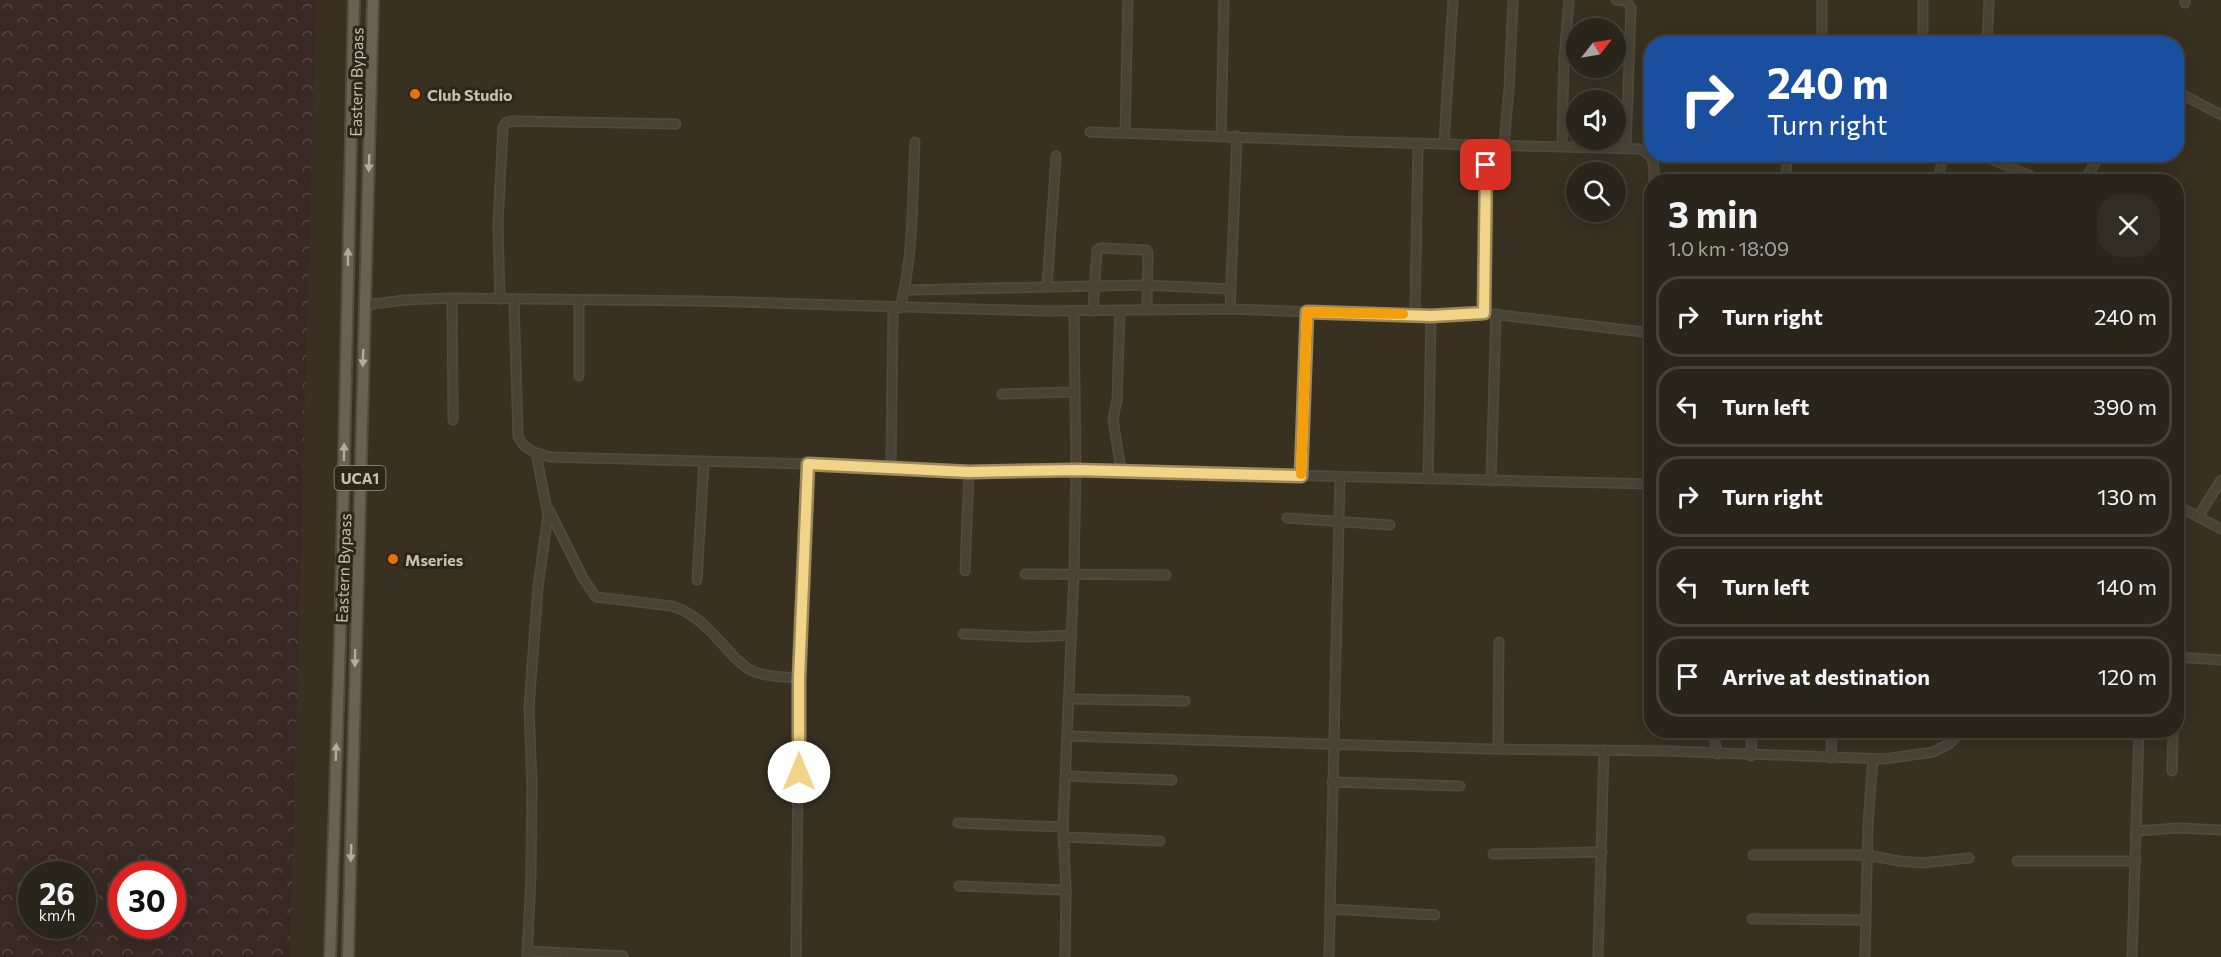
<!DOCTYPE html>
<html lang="en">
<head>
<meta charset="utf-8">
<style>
	body { margin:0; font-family:Commissioner,sans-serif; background:#322d23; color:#f1f3f6; height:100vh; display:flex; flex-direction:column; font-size:22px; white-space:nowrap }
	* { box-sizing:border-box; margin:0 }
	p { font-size:20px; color:#a5a5a2 }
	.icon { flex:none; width:33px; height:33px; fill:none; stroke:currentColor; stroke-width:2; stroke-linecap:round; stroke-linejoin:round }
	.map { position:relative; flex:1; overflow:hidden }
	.side { position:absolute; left:1644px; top:174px; width:540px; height:564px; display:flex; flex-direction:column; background:#2a251a; border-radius:24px; box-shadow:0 3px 15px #0003,0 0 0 2px #464239 }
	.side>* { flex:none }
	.top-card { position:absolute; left:1644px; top:36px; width:540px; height:126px; border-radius:24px; box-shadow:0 3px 15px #0003,0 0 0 2px #464239; background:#1a4fa0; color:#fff; overflow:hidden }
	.needle { width:39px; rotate:59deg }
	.tools { position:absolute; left:1566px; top:18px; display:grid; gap:12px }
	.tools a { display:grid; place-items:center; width:60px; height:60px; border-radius:50%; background:#2a251a; box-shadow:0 3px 15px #0003,0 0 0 2px #464239; font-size:30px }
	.speed { position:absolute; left:18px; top:861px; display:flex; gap:12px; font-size:30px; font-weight:700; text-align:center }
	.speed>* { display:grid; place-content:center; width:78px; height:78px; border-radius:50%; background:#2a251a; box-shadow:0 3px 15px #0003,0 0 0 2px #464239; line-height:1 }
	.speed small { font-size:15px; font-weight:400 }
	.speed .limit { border:9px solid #d22; background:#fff; color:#111 }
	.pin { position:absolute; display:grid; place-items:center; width:51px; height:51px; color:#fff; margin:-26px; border-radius:12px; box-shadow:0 3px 9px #0006 }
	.me { position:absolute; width:66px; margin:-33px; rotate:0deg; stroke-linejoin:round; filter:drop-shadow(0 0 4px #0008) }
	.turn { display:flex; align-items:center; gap:21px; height:126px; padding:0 24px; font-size:27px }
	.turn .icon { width:78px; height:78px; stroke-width:2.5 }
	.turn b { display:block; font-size:42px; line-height:51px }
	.round { display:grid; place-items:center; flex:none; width:63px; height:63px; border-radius:24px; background:#322d23 }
	.summary { display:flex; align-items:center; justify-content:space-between; height:102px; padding:0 24px }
	h1 { font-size:36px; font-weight:700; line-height:45px }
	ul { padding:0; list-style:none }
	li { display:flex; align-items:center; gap:18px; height:81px; margin:0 12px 9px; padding:0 12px; border:3px solid #464239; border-radius:24px }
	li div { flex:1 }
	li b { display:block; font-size:22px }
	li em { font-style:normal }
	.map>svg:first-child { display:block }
	.forest { fill:url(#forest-crowns); fill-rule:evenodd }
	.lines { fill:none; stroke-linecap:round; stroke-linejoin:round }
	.minor-casing { stroke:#524c3f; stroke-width:11 }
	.major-casing { stroke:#524c3f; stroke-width:14 }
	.minor { stroke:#484336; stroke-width:8 }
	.major { stroke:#696254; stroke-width:10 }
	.oneway { fill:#b3ac9e }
	.route-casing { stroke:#9d8a58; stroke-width:15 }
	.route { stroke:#f2d488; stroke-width:10 }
	.slow { stroke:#f59e0b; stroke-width:10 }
	.food-dot { fill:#e8710a; stroke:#2d271b; stroke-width:2 }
	.labels { text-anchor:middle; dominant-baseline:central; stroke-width:6; stroke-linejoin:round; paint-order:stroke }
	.shield { fill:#2d271b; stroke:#979184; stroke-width:1.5 }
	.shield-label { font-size:15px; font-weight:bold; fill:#c5bfb1 }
	.street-label { font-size:16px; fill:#c5bfb1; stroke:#2d271b }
	.poi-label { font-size:16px; font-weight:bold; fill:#c5bfb1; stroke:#2d271b; text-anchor:start }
</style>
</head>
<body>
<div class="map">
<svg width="2221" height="957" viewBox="0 0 2221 957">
	<defs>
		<pattern id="forest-crowns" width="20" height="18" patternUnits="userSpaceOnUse" patternTransform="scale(1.5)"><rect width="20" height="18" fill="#392924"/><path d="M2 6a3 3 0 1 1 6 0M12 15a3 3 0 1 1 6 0" fill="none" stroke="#544641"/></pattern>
	</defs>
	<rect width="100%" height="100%" fill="#383122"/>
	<path class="forest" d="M0,0H316L290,957H0ZM32,874H82V926H32ZM122,874H172V926H122Z"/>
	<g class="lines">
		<defs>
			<g id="minor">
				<polyline points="1616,0 1626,1 1631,8 1626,148"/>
				<polyline points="2185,3 2185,0"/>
				<polyline points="1822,44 1822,0"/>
				<polyline points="1923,44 1923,0"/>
				<polyline points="1987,44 1989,0"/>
				<polyline points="2176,91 2221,115"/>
				<path d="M1090,132L1366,142L1639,149C1656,155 1654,166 1654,182"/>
				<polyline points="1125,133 1128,0"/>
				<polyline points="1221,136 1224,0"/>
				<polyline points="1444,143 1453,0"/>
				<polyline points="1504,145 1509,89 1513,0"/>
				<polyline points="1562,146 1564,59 1569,0"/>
				<polyline points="1979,154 2045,182"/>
				<polyline points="1786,182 1787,154"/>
				<polyline points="1937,182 1944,154"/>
				<polyline points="2084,182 2100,154"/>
				<polyline points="1047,287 1056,156"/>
				<polyline points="905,290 1143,285 1231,289"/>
				<polyline points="452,298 453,420"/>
				<polyline points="500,299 498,224 503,127 507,122 513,121 676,124"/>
				<path d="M514,299L518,436C524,451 536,453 550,457L808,464L969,472L1076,470L1652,484"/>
				<polyline points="365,305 405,300 452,298 704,301 1044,311 1230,309 1431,316 1483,313 1652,333"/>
				<path d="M900,308C914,255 912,197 915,142"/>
				<polyline points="1230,309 1237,136"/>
				<polyline points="1120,310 1117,400 1113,419 1121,471"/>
				<polyline points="1093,311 1097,250 1101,248 1146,250 1148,253 1147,310"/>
				<polyline points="1483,313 1487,144"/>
				<polyline points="1415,315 1418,143"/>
				<polyline points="579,376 579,301"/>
				<polyline points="1002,394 1075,392"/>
				<polyline points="891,468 893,307"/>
				<polyline points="1301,476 1307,312"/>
				<polyline points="1428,479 1431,316"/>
				<polyline points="1491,481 1496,314"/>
				<polyline points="2176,505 2221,529"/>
				<path d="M549,510L583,578L596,597L672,606C695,613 711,631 727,649C734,657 742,666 752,671C766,677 784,677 799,678"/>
				<polyline points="2198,517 2221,480"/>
				<polyline points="1287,518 1390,525"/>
				<polyline points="965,571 969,472"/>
				<polyline points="1025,574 1166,575"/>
				<polyline points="697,580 704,461"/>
				<polyline points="963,634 1030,637 1072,635"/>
				<polyline points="2176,657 2221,660"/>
				<polyline points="1070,699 1185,701"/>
				<polyline points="1713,730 1717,754"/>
				<polyline points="1068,736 1489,749 1667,751 1884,759 1933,752 1949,744 1962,730"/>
				<polyline points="1498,749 1499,642"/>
				<polyline points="1751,756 1752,730"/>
				<polyline points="1831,758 1832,730"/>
				<polyline points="2172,771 2173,730"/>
				<polyline points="1066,776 1172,780"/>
				<polyline points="1332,782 1460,786"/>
				<polyline points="958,823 1063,827"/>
				<polyline points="2137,831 2178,828 2221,830"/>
				<polyline points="1064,837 1160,841"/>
				<polyline points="1493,854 1602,852"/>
				<polyline points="1753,855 1867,855 1899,861 1922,863 1969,858"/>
				<polyline points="2017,861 2136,861"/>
				<polyline points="959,886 1066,890"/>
				<polyline points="1330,909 1435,915"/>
				<polyline points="1752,919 1866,920"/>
				<polyline points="527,951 623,956"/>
				<polyline points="527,957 531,876 532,785 529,707 538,587 548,515 536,453"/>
				<polyline points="796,957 799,678 808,464"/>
				<polyline points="1065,957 1066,890 1063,827 1074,573 1076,470 1074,311"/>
				<polyline points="1329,957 1340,477"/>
				<polyline points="1598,957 1604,750"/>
				<polyline points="1865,957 1868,823 1873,759"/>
				<polyline points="2132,957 2139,730"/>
			</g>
			<g id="major">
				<polyline points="330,957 340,641 354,0"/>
				<polyline points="348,957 373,0"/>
			</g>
		</defs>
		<use href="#minor" class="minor-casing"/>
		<use href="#major" class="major-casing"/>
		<use href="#minor" class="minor"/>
		<use href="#major" class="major"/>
	</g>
	<defs><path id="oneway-solid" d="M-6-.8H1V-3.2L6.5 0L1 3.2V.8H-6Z" transform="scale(1.5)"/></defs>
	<g class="oneway">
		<use href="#oneway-solid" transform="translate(369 163) rotate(92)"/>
		<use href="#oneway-solid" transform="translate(348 257) rotate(-89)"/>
		<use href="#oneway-solid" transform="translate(363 358) rotate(92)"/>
		<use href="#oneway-solid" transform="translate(344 452) rotate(-89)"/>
		<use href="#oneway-solid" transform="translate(355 658) rotate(91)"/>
		<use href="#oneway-solid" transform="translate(336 752) rotate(-88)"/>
		<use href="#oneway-solid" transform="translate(351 853) rotate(92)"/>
	</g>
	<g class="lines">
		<defs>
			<polyline id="route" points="799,772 799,678 808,464 969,472 1076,470 1301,476 1307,312 1431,316 1484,313 1486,165"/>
		</defs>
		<use href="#route" class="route-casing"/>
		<use href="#route" class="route"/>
		<polyline class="slow" points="1301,474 1307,312 1403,314"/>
	</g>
	<g class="food-dot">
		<circle cx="415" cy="94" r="6"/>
		<circle cx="393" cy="559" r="6"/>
	</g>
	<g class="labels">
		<rect class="shield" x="334.5" y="466" width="51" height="24" rx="4.5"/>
		<g class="shield-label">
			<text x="360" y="478">UCA1</text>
		</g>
		<g class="street-label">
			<text transform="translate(356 82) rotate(-89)">Eastern Bypass</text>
			<text transform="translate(343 568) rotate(-88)">Eastern Bypass</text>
		</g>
		<g class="poi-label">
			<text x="427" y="94">Club Studio</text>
			<text x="405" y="559">Mseries</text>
		</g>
	</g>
</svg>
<div class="tools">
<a><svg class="needle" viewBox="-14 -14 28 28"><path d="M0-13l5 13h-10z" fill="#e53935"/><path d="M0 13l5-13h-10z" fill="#a5a5a2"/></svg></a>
<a><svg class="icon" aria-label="sound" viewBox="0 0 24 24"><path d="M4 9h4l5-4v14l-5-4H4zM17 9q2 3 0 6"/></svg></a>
<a><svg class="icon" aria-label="search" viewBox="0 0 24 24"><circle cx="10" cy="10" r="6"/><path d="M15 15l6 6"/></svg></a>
</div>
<div class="speed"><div>26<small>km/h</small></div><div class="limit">30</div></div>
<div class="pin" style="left:1486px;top:165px;background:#d93025"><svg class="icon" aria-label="arrive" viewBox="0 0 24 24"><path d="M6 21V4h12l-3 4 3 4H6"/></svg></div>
<svg class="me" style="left:799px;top:772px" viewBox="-20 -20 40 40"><circle r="19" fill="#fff"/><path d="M0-13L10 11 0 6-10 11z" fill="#f2d488"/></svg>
<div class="top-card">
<div class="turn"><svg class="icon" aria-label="right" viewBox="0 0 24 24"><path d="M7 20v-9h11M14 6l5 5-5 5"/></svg><div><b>240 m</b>Turn right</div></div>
</div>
<section class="side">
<div class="summary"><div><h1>3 min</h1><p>1.0 km · 18:09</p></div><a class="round"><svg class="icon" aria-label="close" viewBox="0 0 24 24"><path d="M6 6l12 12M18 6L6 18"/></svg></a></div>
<ul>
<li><svg class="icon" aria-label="right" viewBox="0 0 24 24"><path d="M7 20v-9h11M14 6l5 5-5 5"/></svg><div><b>Turn right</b></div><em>240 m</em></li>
<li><svg class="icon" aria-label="left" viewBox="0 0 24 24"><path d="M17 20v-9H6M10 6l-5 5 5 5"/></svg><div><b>Turn left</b></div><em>390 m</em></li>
<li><svg class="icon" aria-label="right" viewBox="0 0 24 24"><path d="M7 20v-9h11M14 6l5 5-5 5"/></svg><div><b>Turn right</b></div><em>130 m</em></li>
<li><svg class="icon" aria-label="left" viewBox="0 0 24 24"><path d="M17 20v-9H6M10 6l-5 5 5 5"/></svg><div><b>Turn left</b></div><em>140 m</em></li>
<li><svg class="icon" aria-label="arrive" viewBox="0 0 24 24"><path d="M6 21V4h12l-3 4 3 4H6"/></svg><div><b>Arrive at destination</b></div><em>120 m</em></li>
</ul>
</section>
</div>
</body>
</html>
